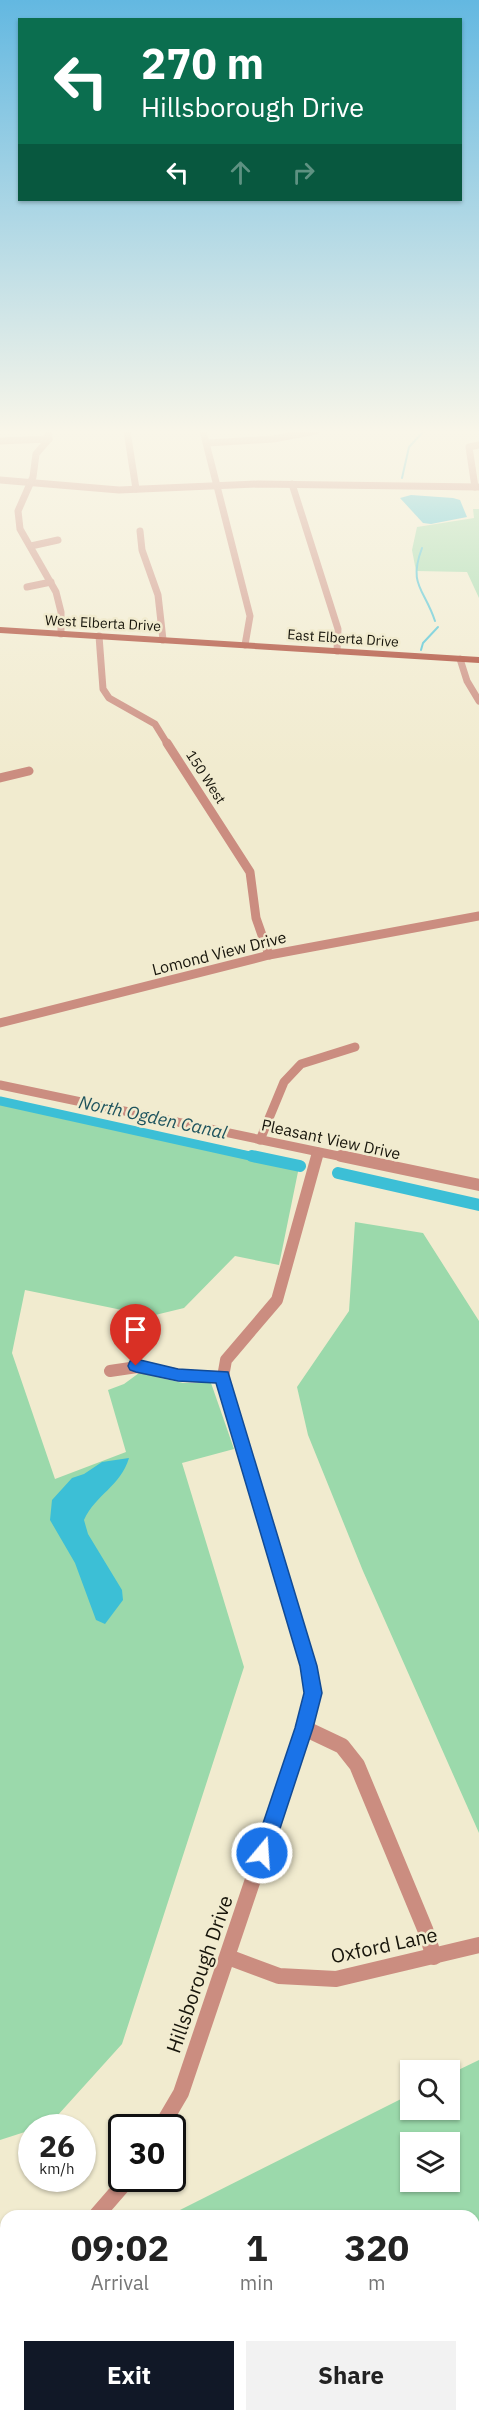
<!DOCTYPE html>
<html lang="en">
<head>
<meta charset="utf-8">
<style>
	body { margin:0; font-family:"IBM Plex Sans",sans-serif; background:#f2f2f2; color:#222; height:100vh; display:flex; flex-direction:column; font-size:22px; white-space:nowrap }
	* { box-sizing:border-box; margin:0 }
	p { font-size:20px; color:#767676 }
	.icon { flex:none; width:33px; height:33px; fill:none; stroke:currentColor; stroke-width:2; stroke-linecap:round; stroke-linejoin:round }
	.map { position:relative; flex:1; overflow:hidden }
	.details { position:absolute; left:0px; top:2210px; width:480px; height:212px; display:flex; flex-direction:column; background:#fff; border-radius:18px 18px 0 0; box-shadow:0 2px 4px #0004 }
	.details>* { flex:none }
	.top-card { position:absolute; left:18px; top:18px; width:444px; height:183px; border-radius:0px; box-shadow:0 2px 4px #0004; background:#0b6e4f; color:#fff; overflow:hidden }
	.buttons { position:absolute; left:400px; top:2060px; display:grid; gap:12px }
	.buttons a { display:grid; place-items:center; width:60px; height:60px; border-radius:0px; background:#fff; box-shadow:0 2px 4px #0004; font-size:30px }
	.speed { position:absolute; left:18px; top:2114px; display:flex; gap:12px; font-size:30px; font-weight:700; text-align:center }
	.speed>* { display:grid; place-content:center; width:78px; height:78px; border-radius:50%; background:#fff; box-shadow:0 2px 4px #0004; line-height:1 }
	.speed small { font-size:15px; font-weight:400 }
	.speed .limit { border:3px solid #111; border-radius:9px; background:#fff; color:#111 }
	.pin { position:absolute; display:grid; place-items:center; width:51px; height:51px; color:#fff; margin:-62px -26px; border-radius:50% 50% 50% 0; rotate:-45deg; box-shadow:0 0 6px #0007 }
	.pin .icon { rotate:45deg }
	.me { position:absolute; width:66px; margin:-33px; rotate:18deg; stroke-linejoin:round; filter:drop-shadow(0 0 4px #0008) }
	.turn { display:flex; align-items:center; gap:21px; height:126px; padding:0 24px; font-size:27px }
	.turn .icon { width:78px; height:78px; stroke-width:2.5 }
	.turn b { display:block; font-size:42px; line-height:51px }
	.lanes { display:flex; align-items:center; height:57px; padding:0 24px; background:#0003; justify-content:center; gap:30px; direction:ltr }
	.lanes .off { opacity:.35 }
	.eta { display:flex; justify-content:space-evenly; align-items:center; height:102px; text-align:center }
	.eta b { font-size:36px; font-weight:700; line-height:42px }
	.action { display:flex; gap:12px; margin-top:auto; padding:12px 24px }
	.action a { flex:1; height:69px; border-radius:0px; background:#111827; color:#fff; font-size:24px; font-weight:700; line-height:69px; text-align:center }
	.action a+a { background:#f2f2f2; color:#222 }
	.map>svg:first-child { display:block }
	.green { fill:#9bd9ab; fill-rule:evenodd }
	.water { fill:#3cbfd6 }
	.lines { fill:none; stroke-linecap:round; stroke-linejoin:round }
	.stream { stroke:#3cbfd6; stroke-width:2 }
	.canal-far1 { stroke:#3cbfd6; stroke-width:9 }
	.canal { stroke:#3cbfd6; stroke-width:12 }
	.minor-far3 { stroke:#cb8d80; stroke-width:7 }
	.minor-far2 { stroke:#cb8d80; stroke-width:9 }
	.minor-far1 { stroke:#cb8d80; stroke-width:12 }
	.minor { stroke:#cb8d80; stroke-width:16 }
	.major { fill:#a53724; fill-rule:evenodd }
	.route { fill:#1a73e8; stroke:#114b97; stroke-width:1.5 }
	.labels { text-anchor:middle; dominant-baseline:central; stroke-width:5; stroke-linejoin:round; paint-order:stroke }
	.far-street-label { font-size:14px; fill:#17150b; stroke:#f1ebcf }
	.street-label { font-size:16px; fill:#17150b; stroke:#f1ebcf }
	.water-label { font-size:18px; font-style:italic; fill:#1d535d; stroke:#f1ebcf }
	.near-street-label { font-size:20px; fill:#17150b; stroke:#f1ebcf }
</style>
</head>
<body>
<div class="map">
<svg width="479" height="2420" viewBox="0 0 479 2420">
	<rect width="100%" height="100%" fill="#f1ebcf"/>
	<g class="green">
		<polygon points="473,509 479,509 479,598 467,572 416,571 412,550 417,527 474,518"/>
		<polygon points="0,1101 300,1162 279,1265 235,1256 184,1308 151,1316 25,1290 12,1353 55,1479 126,1452 108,1390 124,1384 139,1373 183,1383 211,1383 234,1449 182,1463 244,1667 122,2044 48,2126 32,2127 31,2130 0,2140"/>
		<polygon points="355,1222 423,1233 479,1321 479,1833 363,1571 308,1435 297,1387 349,1311"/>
		<path d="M479,2060V2420H0V2280L6,2278V2415H474V2216L170,2215L411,2094V2109H450V2074ZM411,2142H450V2181H411Z"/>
	</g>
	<g class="water">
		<polygon points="411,495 453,498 460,500 467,517 431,524 423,523 400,498"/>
		<path d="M129,1458C120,1487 96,1494 84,1520L88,1534L122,1590L123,1600L105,1624L96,1620L75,1563L50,1520L52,1500L72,1478L84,1474L102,1462Z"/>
	</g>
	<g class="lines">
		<g class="stream">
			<polyline points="402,478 409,447 424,431"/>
			<path d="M422,548C408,585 424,588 435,621"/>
			<polyline points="421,650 423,643 438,627"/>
		</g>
		<polyline class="canal-far1" points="0,1101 259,1158"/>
		<g class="canal">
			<polyline points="252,1156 300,1166"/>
			<polyline points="338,1173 479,1205"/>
		</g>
		<g class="minor-far3">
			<polyline points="48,431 49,439 36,454 33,477 18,511 20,529 56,592 61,612 61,634"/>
			<polyline points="127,431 136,489"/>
			<polyline points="203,431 250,616 245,645"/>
			<polyline points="0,441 49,439"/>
			<polyline points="208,443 273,439 316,431"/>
			<polyline points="0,480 119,490 258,484 479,487"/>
			<polyline points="292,484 338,629 337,651"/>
			<polyline points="475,487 469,447 479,445"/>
			<polyline points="140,531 142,550 158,595 163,640"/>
			<polyline points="31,546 58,540"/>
			<polyline points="27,587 51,582"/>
			<polyline points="99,636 103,689 109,698 155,724 168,745"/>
			<polyline points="460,659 467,681 479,701"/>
		</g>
		<g class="minor-far2">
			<polyline points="167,743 250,872 256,918 269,955"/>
			<polyline points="0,778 29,771"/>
			<polyline points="0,1023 269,955 479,916"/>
			<polyline points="0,1085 348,1158"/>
			<polyline points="260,1140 284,1082 301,1064 355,1047"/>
			<polyline points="316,1158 318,1152"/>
		</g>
		<g class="minor-far1">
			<polyline points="341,1156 479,1185"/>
			<polyline points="110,1371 137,1367 185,1376 223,1377"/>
			<polyline points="311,1702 313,1693 308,1666 236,1420 225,1392 223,1377 226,1360 277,1300 317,1156"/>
		</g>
		<g class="minor">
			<polyline points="304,1728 342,1746 357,1765 425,1929 434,1957"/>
			<polyline points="228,1957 279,1976 336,1979 479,1945"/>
			<polyline points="161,2127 181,2093 304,1728 311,1701"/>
			<polyline points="96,2216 129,2178"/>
			<polyline points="0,2261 6,2259"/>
		</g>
		<polygon class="major" points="0,627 479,657 479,663 0,633"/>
	</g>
	<linearGradient id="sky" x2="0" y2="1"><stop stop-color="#63b8e1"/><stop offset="0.56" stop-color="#f9f6e9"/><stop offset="1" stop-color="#f9f6e9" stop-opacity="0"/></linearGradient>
	<rect width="479" height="770" fill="url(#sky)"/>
	<polygon class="route" points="136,1359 178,1369 228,1372 317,1666 322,1693 313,1728 272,1853 269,1860 262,1862 256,1860 253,1853 295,1728 304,1693 300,1666 216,1383 178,1381 136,1372 130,1370 128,1366 130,1361"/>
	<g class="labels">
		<g class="far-street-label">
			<text transform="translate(103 623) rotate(3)">West Elberta Drive</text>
			<text transform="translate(343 638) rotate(4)">East Elberta Drive</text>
			<text transform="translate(206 777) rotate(57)">150 West</text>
		</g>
		<g class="street-label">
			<text transform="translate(219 953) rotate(-14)">Lomond View Drive</text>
			<text transform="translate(331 1139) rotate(12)">Pleasant View Drive</text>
		</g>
		<g class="water-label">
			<text transform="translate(153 1117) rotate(12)">North Ogden Canal</text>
		</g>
		<g class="near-street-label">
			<text transform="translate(384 1945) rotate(-12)">Oxford Lane</text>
			<text transform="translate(199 1974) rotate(-71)">Hillsborough Drive</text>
		</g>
	</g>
</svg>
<div class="buttons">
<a><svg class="icon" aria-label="search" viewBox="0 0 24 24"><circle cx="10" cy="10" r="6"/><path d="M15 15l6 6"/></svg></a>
<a><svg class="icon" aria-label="layers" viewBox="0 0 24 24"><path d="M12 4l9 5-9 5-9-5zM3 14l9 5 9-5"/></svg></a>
</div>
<div class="speed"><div>26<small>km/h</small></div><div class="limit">30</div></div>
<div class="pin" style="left:136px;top:1366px;background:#d93025"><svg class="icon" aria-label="arrive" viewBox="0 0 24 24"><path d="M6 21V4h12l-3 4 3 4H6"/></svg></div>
<svg class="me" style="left:262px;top:1853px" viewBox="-20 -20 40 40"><circle r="17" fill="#1a73e8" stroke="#fff" stroke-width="3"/><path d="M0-11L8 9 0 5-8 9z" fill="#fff"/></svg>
<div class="top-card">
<div class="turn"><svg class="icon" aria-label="left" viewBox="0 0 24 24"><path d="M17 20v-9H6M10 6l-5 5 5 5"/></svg><div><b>270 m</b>Hillsborough Drive</div></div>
<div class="lanes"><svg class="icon" aria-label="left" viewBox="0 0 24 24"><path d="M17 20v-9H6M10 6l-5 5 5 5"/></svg><svg class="icon off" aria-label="ahead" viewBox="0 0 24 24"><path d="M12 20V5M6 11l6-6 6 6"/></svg><svg class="icon off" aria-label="right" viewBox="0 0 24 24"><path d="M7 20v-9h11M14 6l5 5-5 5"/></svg></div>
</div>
<section class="details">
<div class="eta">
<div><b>09:02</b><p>Arrival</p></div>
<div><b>1</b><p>min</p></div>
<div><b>320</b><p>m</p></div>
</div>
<div class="action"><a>Exit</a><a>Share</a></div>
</section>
</div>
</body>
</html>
